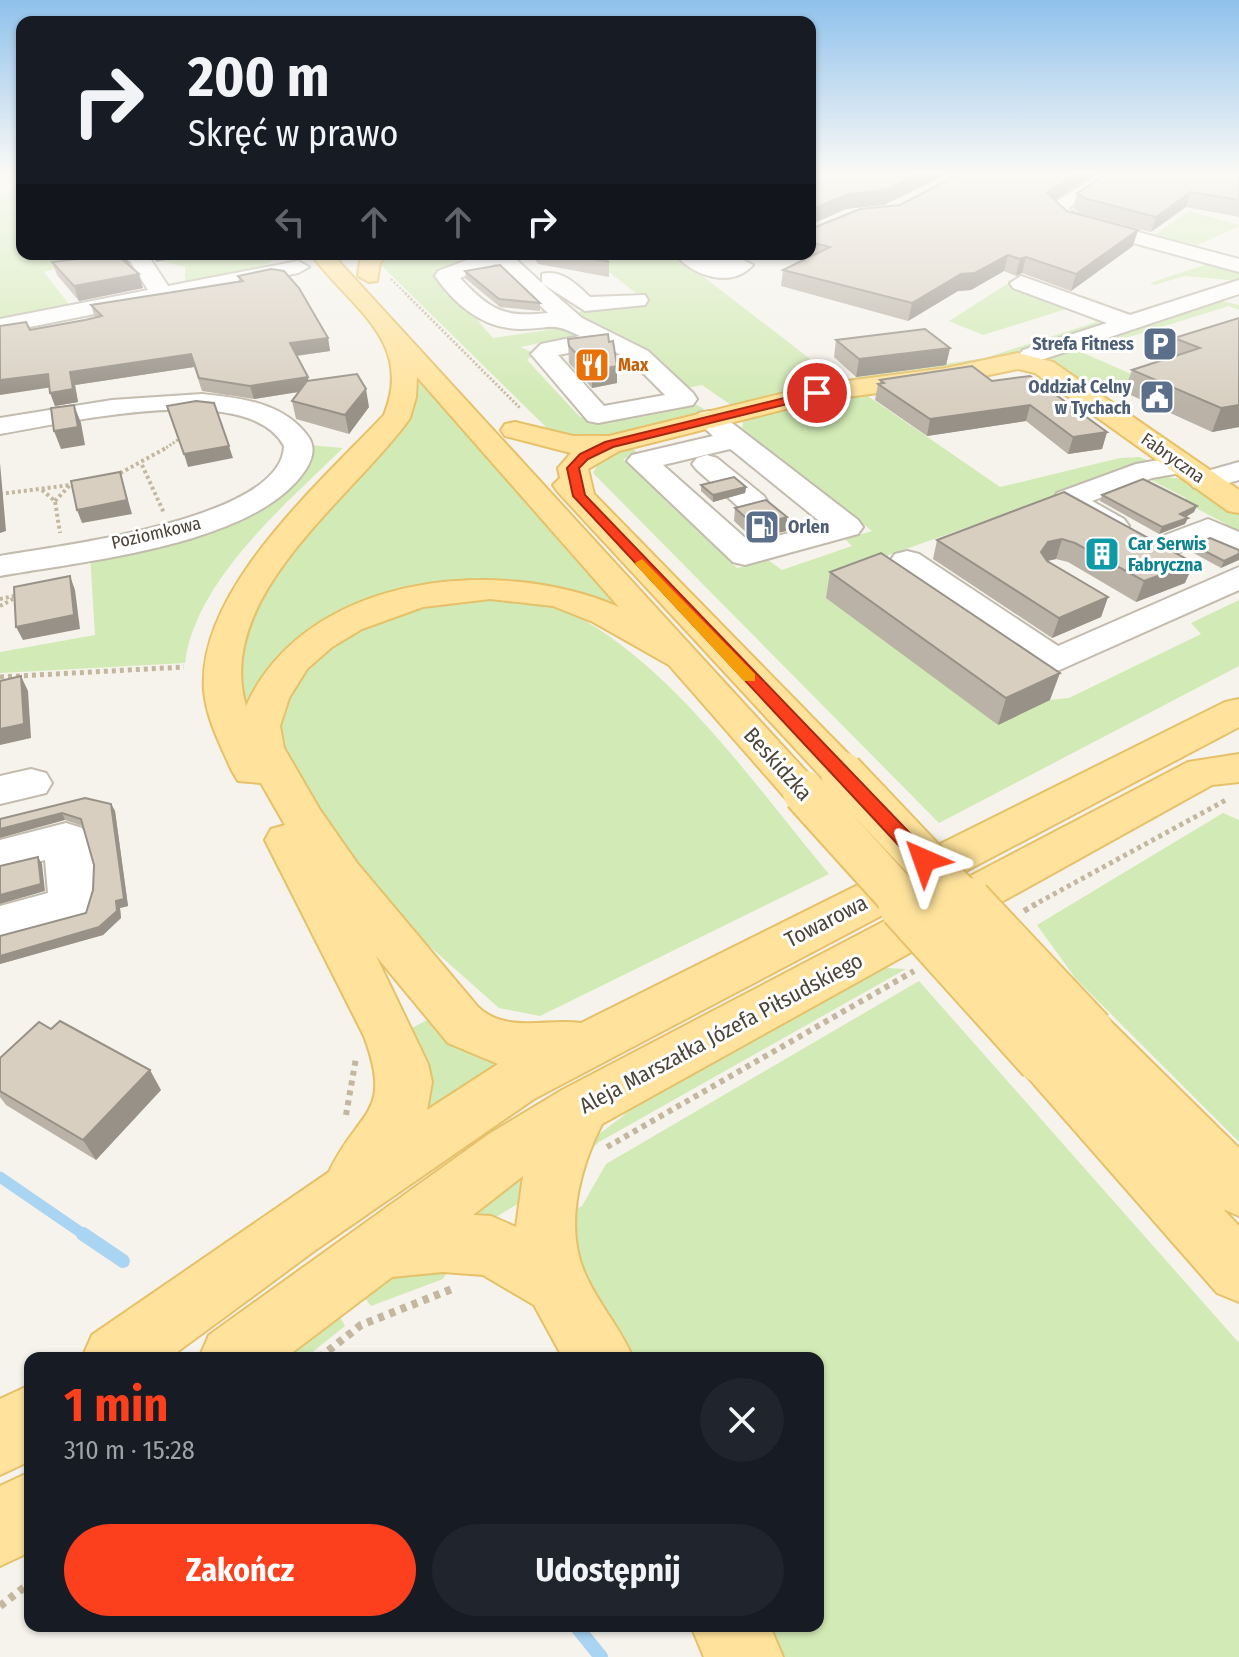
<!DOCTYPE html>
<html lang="pl">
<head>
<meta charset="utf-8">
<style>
	body { margin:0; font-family:"Fira Sans Condensed",sans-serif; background:#20242c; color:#f1f3f6; height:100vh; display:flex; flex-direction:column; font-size:30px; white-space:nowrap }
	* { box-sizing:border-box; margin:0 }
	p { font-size:26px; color:#9ea1a6 }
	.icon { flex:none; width:44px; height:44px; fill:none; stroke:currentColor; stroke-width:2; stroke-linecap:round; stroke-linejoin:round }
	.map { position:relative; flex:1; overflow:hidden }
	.drawer { position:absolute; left:24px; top:1352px; width:800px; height:280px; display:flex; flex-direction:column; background:#171b24; border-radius:16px; box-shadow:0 2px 6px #0004 }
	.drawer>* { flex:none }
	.top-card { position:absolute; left:16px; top:16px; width:800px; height:244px; border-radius:16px; box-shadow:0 2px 6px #0004; background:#171b24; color:#f1f3f6; overflow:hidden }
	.pin { position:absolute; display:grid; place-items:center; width:68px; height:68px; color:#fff; margin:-34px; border:4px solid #fff; border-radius:50%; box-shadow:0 2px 8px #0007 }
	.me { position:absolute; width:88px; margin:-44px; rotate:317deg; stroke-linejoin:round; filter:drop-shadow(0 0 6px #0008) }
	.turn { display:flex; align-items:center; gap:28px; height:168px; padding:0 40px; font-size:36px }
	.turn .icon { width:104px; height:104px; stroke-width:2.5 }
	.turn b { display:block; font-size:56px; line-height:68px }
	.lanes { display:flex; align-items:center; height:76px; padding:0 40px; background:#0003; justify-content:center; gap:40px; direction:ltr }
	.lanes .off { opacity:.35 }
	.round { display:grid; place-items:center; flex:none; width:84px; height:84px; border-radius:42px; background:#20242c }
	.summary { display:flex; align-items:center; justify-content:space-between; height:136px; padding:0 40px }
	h1 { font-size:48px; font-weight:700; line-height:60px; color:#fc3f1d }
	.cta { display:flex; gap:16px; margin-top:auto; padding:16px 40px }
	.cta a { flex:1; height:92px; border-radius:48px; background:#fc3f1d; color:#fff; font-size:32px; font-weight:700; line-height:92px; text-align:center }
	.cta a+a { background:#20242c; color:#f1f3f6 }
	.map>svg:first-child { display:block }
	.green { fill:#d2eab5 }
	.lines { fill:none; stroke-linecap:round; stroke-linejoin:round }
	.stream-far1 { stroke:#a9d4f2; stroke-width:11 }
	.stream { stroke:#a9d4f2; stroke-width:14 }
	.minor-casing { stroke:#c2bbae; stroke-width:4 }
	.major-casing { stroke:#e6c16a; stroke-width:4 }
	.path-far5 { stroke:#c4b79f; stroke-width:2; stroke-dasharray:2 2; stroke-linecap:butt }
	.path-far4 { stroke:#c4b79f; stroke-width:3; stroke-dasharray:2 2; stroke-linecap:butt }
	.path-far3 { stroke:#c4b79f; stroke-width:4; stroke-dasharray:3 3; stroke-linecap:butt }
	.path-far2 { stroke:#c4b79f; stroke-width:5; stroke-dasharray:4 4; stroke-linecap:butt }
	.path-far1 { stroke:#c4b79f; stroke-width:6; stroke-dasharray:5 5; stroke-linecap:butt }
	.path { stroke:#c4b79f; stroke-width:8; stroke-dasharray:6 6; stroke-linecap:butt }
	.minor { fill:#fff; fill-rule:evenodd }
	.major { fill:#ffe39c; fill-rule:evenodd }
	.major-bridge-far1-casing { stroke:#e6c16a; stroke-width:46; stroke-linecap:butt }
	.major-bridge-casing { stroke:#e6c16a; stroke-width:57; stroke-linecap:butt }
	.major-bridge-far1 { stroke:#ffe39c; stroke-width:42 }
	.major-bridge { stroke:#ffe39c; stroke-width:53 }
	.wall { fill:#bab2a6 }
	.shaded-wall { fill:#979187 }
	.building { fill:#d8cfc1; stroke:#979187; stroke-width:2 }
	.route { fill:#fc3f1d; stroke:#a42913; stroke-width:2 }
	.slow { fill:#f59e0b }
	.labels { text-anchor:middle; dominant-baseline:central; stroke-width:6; stroke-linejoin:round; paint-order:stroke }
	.far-service-label { font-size:18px; font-weight:bold; fill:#4e5e75; stroke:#fff; text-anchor:end }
	.far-food-label { font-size:18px; font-weight:bold; fill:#c56008; stroke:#fff; text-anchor:start }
	.far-street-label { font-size:18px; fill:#4b4439; stroke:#fff }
	.far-culture-label { font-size:18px; font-weight:bold; fill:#0d838f; stroke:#fff; text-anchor:start }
	.street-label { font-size:22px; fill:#4b4439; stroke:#fff }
</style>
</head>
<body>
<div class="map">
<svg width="1239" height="1657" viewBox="0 0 1239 1657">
	<rect width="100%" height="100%" fill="#f6f3ec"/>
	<g class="green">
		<polygon points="22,189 22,254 56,254 58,268 44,272 70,306 0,320 0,193"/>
		<polygon points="1189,211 1239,225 1239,226 1198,245 1153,236"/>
		<polygon points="200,254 284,254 267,264 174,288 185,281 185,267 160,261"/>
		<polygon points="396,254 485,254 471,260 457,260 463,263 438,275 493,338 569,327 579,337 572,342 554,340 520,347 534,353 527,360 580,417 631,419 677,410 692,403 703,408 704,412 591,439 552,433 380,264"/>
		<polygon points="585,254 674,254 840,382 731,405 702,385 682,389 623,338 583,325 571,313 648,302"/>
		<polygon points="1204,260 1239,272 1239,281 1184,276 1155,285 1150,283 1204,265 1198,262"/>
		<polygon points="1010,282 1076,306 983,335 949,321"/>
		<polygon points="1212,299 1239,305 1239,310 1229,306 1081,352 1152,383 1124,393 1107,385 1084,386 1051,363 1053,356"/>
		<path d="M1094,313L1106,320C1068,343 891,389 851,378L985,358L1096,322L1091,318Z"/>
		<polygon points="421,377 623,608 462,585 300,642 259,683 246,723 236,651 268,581 415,379"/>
		<polygon points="862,392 1000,487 1120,458 1140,457 1151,462 858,566 997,725 1050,700 1069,698 1201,634 1191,623 1239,600 1239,666 939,823 593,473 601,458 631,447 639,454 623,459 737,568 768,560 782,570 852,546 845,539 872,531 742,428 743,422 773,409"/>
		<path d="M308,445L343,448C286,504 195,580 185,663L0,673V652L95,635L90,554L201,530Z"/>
		<polygon points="1165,477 1184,479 1239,510 1239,542 1216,530 1226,524 1183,501 1186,498 1147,478"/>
		<path d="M480,596C504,599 537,597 559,607C668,657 753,784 829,874L540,1016L499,1008L375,898L282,764L277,706L290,674L331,639L415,604Z"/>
		<polygon points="1223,813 1239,820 1239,1142 1076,979 1037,925"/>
		<polygon points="886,968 906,969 599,1142 585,1155 598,1135 654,1092"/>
		<polygon points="919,981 1239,1343 1239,1657 781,1657 765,1626 818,1626 818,1358 628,1358 576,1257 560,1216 582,1206 606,1164"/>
		<path d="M431,1018C453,1046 467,1054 501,1062L409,1128L406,1031Z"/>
		<polygon points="535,1165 529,1197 496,1217 483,1230 443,1224"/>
		<polygon points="454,1261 443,1279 371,1306 360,1292 380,1277"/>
		<polygon points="336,1310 345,1326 305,1358 273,1358"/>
	</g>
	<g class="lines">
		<polyline class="stream-far1" points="0,1177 86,1236"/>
		<g class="stream">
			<polyline points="83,1234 123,1261"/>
			<polyline points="576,1626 601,1657"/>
		</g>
		<defs>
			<g id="minor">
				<polygon points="1104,172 1125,172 1068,208 1078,216 1239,259 1239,272 1064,224 1046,208"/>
				<polygon points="106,254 147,254 168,286 298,261 309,267 298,273 0,333 0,319 148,290 130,261 109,258"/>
				<path d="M483,254H510L542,283V274C562,269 577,285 590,297L645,295L648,300L645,305L585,311L543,284L582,318L648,351L693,393L697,399L693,405L598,423L588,421L531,354L541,344L580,336C549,321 554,329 521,329C484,329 456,306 435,276L438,271ZM496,264L548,313C504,318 490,310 460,278ZM605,346L631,361L665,395L604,406L558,355Z"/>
				<path d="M675,254H698L705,258L702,254H731L753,265C732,289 692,276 675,254Z"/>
				<polygon points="1021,276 1130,315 1239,280 1239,294 1041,360 1035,367 1026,370 1013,362 1023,350 1107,323 1013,288 1010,283"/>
				<path d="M202,394C240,398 282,402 307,435C316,446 313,458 306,469C258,545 83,561 0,576V556C57,546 282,520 284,446C248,378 62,424 0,434V418L112,400Z"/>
				<path d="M709,411L719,413L858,520L863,527L858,534L745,565L733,562L627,461L632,455L713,436L695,419L699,413ZM730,449L733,451L823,524L751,543L663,465Z"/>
				<polygon points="707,455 717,458 764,496 768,503 764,510 742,510 697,470 692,464 697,458"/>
				<polygon points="1182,456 1192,459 1197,465 1192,471 1152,478 1092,501 1124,519 1129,526 1124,533 1102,533 1057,507 1053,500 1057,493 1136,464"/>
				<polygon points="1239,462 1239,480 1204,490 1193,487 1189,481 1193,475"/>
				<polygon points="1208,519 1239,532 1239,555 1207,541 1168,557 1156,560 1144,557 1140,550 1144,543"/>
				<polygon points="907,551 919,554 1058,646 1239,567 1239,590 1055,672 1042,669 895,568 890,561 895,554"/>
				<polygon points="31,769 46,773 52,783 46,793 0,804 0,776"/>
				<path d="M66,823L82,828C94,849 100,895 89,917L0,942V906L48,893L45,860L0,872V840Z"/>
			</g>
			<g id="major">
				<path d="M311,254H332L825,792L819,802L804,807L789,802L669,665L593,622L553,606L490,599L423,607L362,629L332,647L307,669L289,698L280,726L284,748L320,810L357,863L478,1007C507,1034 546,1018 581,1023L1225,702L1239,699V727L534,1099L317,1249L169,1358H82L92,1335L329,1172C358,1109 394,1116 364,1036L265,840L271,829L285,825L261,783L238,781L232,771C221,746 206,718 204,690C197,590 320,483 384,415C415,340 349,307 311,254ZM417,377L619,607C499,555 307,573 246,706C213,595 355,496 410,418L416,397ZM376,956L448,1043L498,1064L427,1110L432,1082L428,1064Z"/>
				<polygon points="366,254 388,254 380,263 377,281 369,282 358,276 360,261"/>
				<polygon points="1018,353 1053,362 1239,490 1239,513 1228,511 1035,373 1018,369 946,384 817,401 619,451 588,469 594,494 857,763 863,773 857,783 842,787 827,783 557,491 553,485 560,478 558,468 571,453 505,436 501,430 505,424 515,422 573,436 609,436 817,385 946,368"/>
				<path d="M1239,754V782L1212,785L602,1124C579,1170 563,1230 587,1278C600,1306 621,1329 633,1358H563L534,1305L483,1275L443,1272L392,1277L285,1358H199L209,1335L489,1134L562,1090L1188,762ZM523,1176L516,1227L491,1216L473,1215Z"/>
				<polygon points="1088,1012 1107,1018 1239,1148 1239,1216 1223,1209 1239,1226 1239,1302 1217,1293 1025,1074 1017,1058 1025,1042 1044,1035 1069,1048 1062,1034 1069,1018"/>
				<polygon points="30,1385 30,1461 0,1475 0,1399"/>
				<polygon points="30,1472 30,1552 0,1566 0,1486"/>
				<polygon points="691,1626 770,1626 783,1657 704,1657"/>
			</g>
		</defs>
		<use href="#minor" class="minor-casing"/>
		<use href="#major" class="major-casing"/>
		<g class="path-far5">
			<polyline points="0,179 22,175"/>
			<polyline points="391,279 407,295"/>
		</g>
		<g class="path-far4">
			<polyline points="405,293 520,408"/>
			<polyline points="163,450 182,437"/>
		</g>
		<g class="path-far3">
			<polyline points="142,465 164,513"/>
			<polyline points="115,476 166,448"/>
			<polyline points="42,490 55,501 60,533"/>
			<polyline points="0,494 78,484"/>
			<polyline points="55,501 70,485"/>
			<polyline points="0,599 19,595"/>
			<polyline points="0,606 13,599"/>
		</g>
		<g class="path-far2">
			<polyline points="0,677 184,667"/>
			<polyline points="1032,906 1226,800"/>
		</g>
		<g class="path-far1">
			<polyline points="1024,911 1036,904"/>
			<polyline points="346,1115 356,1058"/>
			<polyline points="607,1147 914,971"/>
		</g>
		<g class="path">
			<polyline points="319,1358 361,1325 452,1289"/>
			<polyline points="0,1606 30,1583"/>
		</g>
		<use href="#minor" class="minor"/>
		<use href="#major" class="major"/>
		<defs>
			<g id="major-bridge-far1">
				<polyline points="842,773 968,906"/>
				<polyline points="804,792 907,906"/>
			</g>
			<g id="major-bridge">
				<polyline points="905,904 1044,1058"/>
				<polyline points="966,904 1088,1034"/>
			</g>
		</defs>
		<use href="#major-bridge-far1" class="major-bridge-far1-casing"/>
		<use href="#major-bridge" class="major-bridge-casing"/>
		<use href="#major-bridge-far1" class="major-bridge-far1"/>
		<use href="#major-bridge" class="major-bridge"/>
	</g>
	<g class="wall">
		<polygon points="1099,172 1055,200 1067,211 1133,246 1071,291 1022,273 1016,276 1004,271 971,290 958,291 908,321 781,286 783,270 807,258 791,254 810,254 810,226 813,228 900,205"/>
		<polygon points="1239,172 1239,217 1186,207 1151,232 1079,213 1073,208 1077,193"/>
		<polygon points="118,254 126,254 130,266 143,288 79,301 57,275 52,262"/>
		<polygon points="531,254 599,254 609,262 609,277 538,264"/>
		<polygon points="465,271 540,303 540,311 500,307 466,279"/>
		<polygon points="238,276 328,338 330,351 297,356 308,381 369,407 349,434 296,419 292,401 299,392 254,399 202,391 194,367 75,385 78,402 55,406 30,330 95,318 91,305 239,281"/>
		<polygon points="1239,318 1239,427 1212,432 1124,392 1132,370 1166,359 1174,338"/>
		<polygon points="568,339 609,342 617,383 592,388 569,363"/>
		<polygon points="836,340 950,348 946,365 856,377 834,357"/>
		<polygon points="880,380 992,381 1107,432 1102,449 1068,454 1026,421 927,436 875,400 878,384 880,383"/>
		<polygon points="701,485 746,487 745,493 713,502 701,491"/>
		<polygon points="1064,492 1185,583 1136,602 1068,562 1056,559 1047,561 1108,597 1101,617 1052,638 933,559 937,540"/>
		<polygon points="1102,495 1194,512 1186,517 1185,524 1159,534 1100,501"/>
		<polygon points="735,508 787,517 786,531 753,539 734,521"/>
		<polygon points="1193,545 1239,550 1221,568 1190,551"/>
		<polygon points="830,572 1050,700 998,725 826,598"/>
		<polygon points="111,804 115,811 128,906 120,908 121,918 103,935 0,964 0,936 86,913 93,890 94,865 83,826 65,820 0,819"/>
		<polygon points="0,1058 161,1090 96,1160 6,1105 0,1097"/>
	</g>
	<g class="shaded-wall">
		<polygon points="924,172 952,172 884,205 846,209 810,225 811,210 848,194"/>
		<polygon points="1080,172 1099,172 1043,208 1047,193"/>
		<polygon points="1191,192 1186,207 1151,232 1156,217"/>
		<polygon points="1138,230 1133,246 1071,291 1076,274"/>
		<polygon points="126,254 130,267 117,255"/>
		<polygon points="154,254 197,254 156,262"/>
		<polygon points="1008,255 1004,271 971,290 958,291 908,321 912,303 961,274"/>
		<polygon points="1026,257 1022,273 1016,276 1020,259"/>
		<polygon points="139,274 143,288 79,301 74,286"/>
		<polygon points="328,338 330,351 293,356 290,343"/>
		<polygon points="950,348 946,365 856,377 859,359"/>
		<polygon points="191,354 194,367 75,385 78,402 55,406 50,393 70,372"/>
		<polygon points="617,366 617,383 592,388 592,371"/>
		<polygon points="48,374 53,387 0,395 0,380"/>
		<polygon points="308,377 310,390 254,399 250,386"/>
		<polygon points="366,389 369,407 349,434 345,415"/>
		<polygon points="74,405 81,423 85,445 61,449 54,431"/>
		<polygon points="1030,405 1026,421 927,436 930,419"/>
		<polygon points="1239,405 1239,427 1212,432 1221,408"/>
		<polygon points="1107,432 1102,449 1068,454 1073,437"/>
		<polygon points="229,446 233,458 188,467 184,454"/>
		<polygon points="0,463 6,531 0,533"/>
		<polygon points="120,472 132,514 82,523 77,510"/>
		<polygon points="746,487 745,493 713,502 713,495"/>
		<polygon points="1197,506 1194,512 1178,521 1180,514"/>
		<polygon points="787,517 786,531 753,539 755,526"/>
		<polygon points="1188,518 1185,524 1159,534 1162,527"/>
		<polygon points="1062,539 1056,559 1042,562 1041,552 1048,542"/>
		<polygon points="1239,554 1239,560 1221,568 1224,561"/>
		<polygon points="1194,563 1185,583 1136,602 1144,581"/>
		<polygon points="70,576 75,590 80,629 23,640 16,627"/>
		<polygon points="1108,597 1101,617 1052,638 1059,618"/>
		<polygon points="1060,673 1050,700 998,725 1006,698"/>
		<polygon points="21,676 28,691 31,738 0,745 0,729"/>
		<polygon points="111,804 115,811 128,906 120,908 121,918 103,935 0,964 0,956 99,927"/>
		<polygon points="62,813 65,820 0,838 0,829"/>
		<polygon points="38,857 42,864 45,891 0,904 0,895"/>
		<polygon points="150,1070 161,1090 96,1160 83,1140"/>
	</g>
	<g class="building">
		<polygon points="810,172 924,172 886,190 848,194 811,210 810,214"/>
		<polygon points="963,172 1080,172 1047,193 1067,211 1138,230 1076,274 1026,257 1020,259 1008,255 975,273 961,274 912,303 783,270 830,247 810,242 810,226 813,228 860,209 900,205"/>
		<polygon points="1110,172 1239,172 1239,200 1191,192 1156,217 1084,198 1077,193"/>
		<polygon points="121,254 117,255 139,274 74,286 52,262"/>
		<polygon points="568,254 599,254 609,262"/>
		<polygon points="500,265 540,303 499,299 465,271"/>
		<polygon points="271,269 284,271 299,288 328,338 290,343 308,377 250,386 199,378 191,354 70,372 73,389 50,393 48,374 0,380 0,326 26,322 30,330 85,320 102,316 91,305 243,281 238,276"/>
		<polygon points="1239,318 1239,405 1221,408 1132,370 1200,348 1174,338"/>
		<polygon points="925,329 950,348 859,359 836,340"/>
		<polygon points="608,334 609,342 613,341 617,366 592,371 569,346 568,339"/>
		<polygon points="972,366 992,381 1030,376 1107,432 1073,437 1030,405 930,419 878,384 884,383 880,380"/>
		<polygon points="357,374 366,389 345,415 292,401 307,381"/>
		<polygon points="196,401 214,403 229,446 184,454 167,406"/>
		<polygon points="74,405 78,427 54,431 51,408"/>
		<polygon points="120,472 127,500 77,510 71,481"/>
		<polygon points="734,477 746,487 713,495 701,485"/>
		<polygon points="1143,479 1197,506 1180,514 1188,518 1162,527 1102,495"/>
		<polygon points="1064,492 1194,563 1144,581 1075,543 1062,539 1048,542 1041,552 1047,561 1108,597 1059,618 937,540"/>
		<polygon points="766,500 787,517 755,526 735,508"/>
		<polygon points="1210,538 1239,550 1239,554 1224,561 1193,545"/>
		<polygon points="881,553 1060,673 1006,698 830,572"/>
		<polygon points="70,576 74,615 16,627 14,587"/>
		<polygon points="21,676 24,724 0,729 0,681"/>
		<polygon points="85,798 111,804 124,899 116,901 117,911 99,927 0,956 0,936 86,913 93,890 94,865 81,819 62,813 0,829 0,819"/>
		<polygon points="38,857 41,884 0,895 0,866"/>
		<polygon points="60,1021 150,1070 83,1140 0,1091 0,1058 39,1022 51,1029"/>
	</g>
	<linearGradient id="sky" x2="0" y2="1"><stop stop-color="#8fc1ec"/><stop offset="0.43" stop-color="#fbfaf6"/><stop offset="1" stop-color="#fbfaf6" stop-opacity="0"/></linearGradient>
	<rect width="1239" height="404" fill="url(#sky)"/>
	<polygon class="route" points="817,390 820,396 613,447 588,459 579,468 585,495 931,855 933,860 924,867 917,865 573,496 567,468 580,454 605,442"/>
	<polygon class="slow" points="642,559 755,674 755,681 744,681 637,566 635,563"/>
	<defs>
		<symbol id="parking-square" viewBox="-11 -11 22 22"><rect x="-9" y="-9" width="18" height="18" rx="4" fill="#5c6f8a" stroke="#fff"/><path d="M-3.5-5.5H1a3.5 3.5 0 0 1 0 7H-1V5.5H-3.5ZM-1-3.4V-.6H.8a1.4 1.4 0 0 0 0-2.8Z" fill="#fff"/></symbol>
		<symbol id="restaurant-square" viewBox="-11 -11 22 22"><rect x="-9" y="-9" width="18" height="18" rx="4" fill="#e8710a" stroke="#fff"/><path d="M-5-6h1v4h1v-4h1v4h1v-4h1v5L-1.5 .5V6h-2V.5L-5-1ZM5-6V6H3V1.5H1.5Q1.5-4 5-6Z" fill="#fff"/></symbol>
		<symbol id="civic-square" viewBox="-11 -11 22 22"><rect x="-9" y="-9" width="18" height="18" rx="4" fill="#5c6f8a" stroke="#fff"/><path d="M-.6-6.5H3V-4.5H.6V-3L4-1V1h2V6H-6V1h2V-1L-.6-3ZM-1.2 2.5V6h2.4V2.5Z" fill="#fff"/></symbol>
		<symbol id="fuel-square" viewBox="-11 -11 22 22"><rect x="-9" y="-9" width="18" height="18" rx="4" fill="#5c6f8a" stroke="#fff"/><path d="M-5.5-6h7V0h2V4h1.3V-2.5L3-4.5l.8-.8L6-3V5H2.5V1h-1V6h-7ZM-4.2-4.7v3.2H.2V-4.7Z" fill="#fff"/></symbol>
		<symbol id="building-square" viewBox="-11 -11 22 22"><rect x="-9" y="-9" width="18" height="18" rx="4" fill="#0f9aa8" stroke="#fff"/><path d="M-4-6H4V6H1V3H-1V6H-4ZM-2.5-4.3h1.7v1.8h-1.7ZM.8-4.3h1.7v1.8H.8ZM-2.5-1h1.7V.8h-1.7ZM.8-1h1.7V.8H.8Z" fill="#fff"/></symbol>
	</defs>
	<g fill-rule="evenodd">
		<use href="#parking-square" x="1140" y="324" width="40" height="40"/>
		<use href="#restaurant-square" x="572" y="345" width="40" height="40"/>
		<use href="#civic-square" x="1137" y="377" width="40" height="40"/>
		<use href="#fuel-square" x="742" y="507" width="40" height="40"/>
		<use href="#building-square" x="1082" y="534" width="40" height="40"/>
	</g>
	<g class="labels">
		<g class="far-service-label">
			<text x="1134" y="344">Strefa Fitness</text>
			<text x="1131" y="387">Oddział Celny<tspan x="1131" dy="21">w Tychach</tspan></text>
			<text x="788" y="527" text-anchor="start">Orlen</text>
		</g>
		<g class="far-food-label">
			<text x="618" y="365">Max</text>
		</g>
		<g class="far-street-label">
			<text transform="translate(1173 458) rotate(35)">Fabryczna</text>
			<text transform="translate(156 533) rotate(-13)">Poziomkowa</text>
		</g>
		<g class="far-culture-label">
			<text x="1128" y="544">Car Serwis<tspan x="1128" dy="21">Fabryczna</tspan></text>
		</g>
		<g class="street-label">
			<text transform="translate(778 764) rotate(48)">Beskidzka</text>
			<text transform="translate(826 921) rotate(-27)">Towarowa</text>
			<text transform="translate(721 1033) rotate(-28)">Aleja Marszałka Józefa Piłsudskiego</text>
		</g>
	</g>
</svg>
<div class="pin" style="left:817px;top:393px;background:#d93025"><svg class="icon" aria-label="arrive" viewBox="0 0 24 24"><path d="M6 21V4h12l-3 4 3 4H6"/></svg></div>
<svg class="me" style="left:924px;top:860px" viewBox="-20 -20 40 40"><path d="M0-17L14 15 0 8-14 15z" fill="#fc3f1d" stroke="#fff" stroke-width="4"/></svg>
<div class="top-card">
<div class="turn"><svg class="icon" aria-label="right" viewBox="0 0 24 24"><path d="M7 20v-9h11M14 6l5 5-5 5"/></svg><div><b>200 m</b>Skręć w prawo</div></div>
<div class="lanes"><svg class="icon off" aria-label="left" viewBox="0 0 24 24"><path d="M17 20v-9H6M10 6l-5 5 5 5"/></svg><svg class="icon off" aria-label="ahead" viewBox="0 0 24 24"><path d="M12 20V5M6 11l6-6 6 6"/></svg><svg class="icon off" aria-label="ahead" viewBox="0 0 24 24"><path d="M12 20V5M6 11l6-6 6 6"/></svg><svg class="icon" aria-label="right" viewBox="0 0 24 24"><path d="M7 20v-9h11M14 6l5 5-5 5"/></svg></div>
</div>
<section class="drawer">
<div class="summary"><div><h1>1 min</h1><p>310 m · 15:28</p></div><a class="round"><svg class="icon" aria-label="close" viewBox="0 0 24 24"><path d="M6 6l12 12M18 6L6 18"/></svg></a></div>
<div class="cta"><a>Zakończ</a><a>Udostępnij</a></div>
</section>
</div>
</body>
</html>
